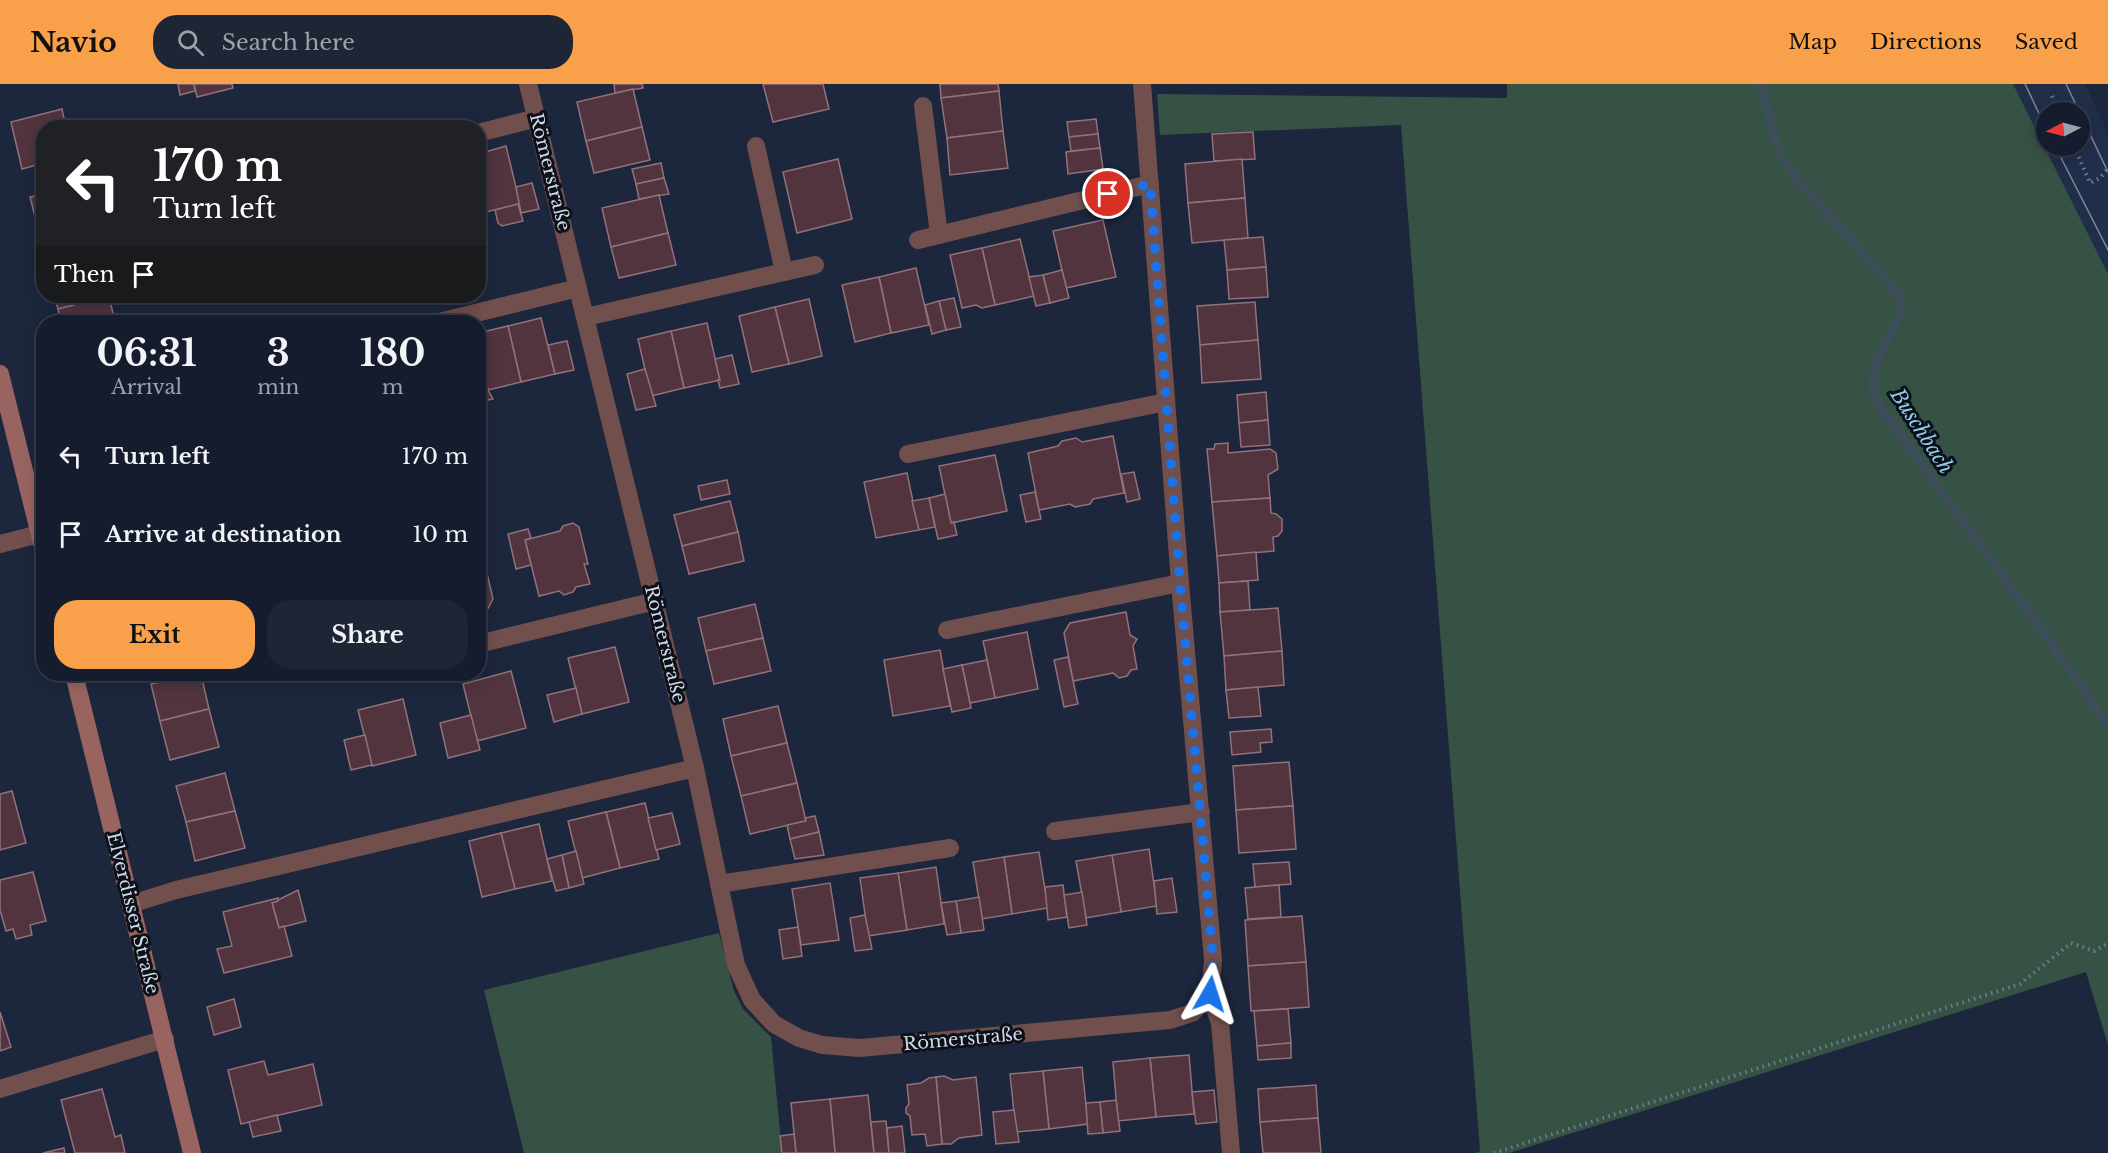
<!DOCTYPE html>
<html lang="en">
<head>
<meta charset="utf-8">
<style>
	body { margin:0; font-family:"Libre Baskerville",serif; background:#1e2535; color:#f1f3f6; height:100vh; display:flex; flex-direction:column; font-size:22px; white-space:nowrap }
	* { box-sizing:border-box; margin:0 }
	p { font-size:20px; color:#9da1aa }
	.icon { flex:none; width:33px; height:33px; fill:none; stroke:currentColor; stroke-width:2; stroke-linecap:round; stroke-linejoin:round }
	.map { position:relative; flex:1; overflow:hidden }
	.details { position:absolute; left:36px; top:231px; width:450px; height:366px; display:flex; flex-direction:column; background:#151c2d; border-radius:24px; box-shadow:0 3px 15px #0003,0 0 0 2px #343a49 }
	.details>* { flex:none }
	.hud { position:absolute; left:36px; top:36px; width:450px; height:183px; border-radius:24px; box-shadow:0 3px 15px #0003,0 0 0 2px #343a49; background:#202124; color:#fff; overflow:hidden }
	.needle { width:39px; rotate:264deg }
	.tools { position:absolute; left:2036px; top:18px; display:grid; gap:12px }
	.tools a { display:grid; place-items:center; width:54px; height:54px; border-radius:50%; background:#151c2d; box-shadow:0 3px 15px #0003,0 0 0 2px #343a49; font-size:30px }
	.pin { position:absolute; display:grid; place-items:center; width:51px; height:51px; color:#fff; margin:-26px; border:3px solid #fff; border-radius:50%; box-shadow:0 2px 6px #0007 }
	.me { position:absolute; width:66px; margin:-33px; rotate:6deg; stroke-linejoin:round; filter:drop-shadow(0 0 4px #0008) }
	.turn { display:flex; align-items:center; gap:21px; height:126px; padding:0 18px; font-size:27px }
	.turn .icon { width:78px; height:78px; stroke-width:2.5 }
	.turn b { display:block; font-size:42px; line-height:51px }
	.then { display:flex; align-items:center; height:57px; padding:0 18px; background:#0003; gap:12px; font-size:22px }
	.eta { display:flex; justify-content:space-evenly; align-items:center; height:102px; text-align:center }
	.eta b { font-size:36px; font-weight:700; line-height:42px }
	.button { display:flex; gap:12px; margin-top:auto; padding:12px 18px }
	.button a { flex:1; height:69px; border-radius:24px; background:#f8a14a; color:#111; font-size:24px; font-weight:700; line-height:69px; text-align:center }
	.button a+a { background:#1e2535; color:#f1f3f6 }
	ul { padding:0; list-style:none }
	li { display:flex; align-items:center; gap:18px; height:78px; padding:0 18px }
	li div { flex:1 }
	li b { display:block; font-size:22px }
	li em { font-style:normal }
	header { display:flex; align-items:center; gap:36px; box-sizing:border-box; height:84px; padding:0 30px; background:#f8a14a; color:#111 }
	header strong { font-size:28px }
	nav { display:flex; gap:33px; margin-inline-start:auto; font-size:21px }
	.search { width:420px; height:54px; background:#1e2535; display:flex; align-items:center; gap:15px; box-sizing:border-box; padding:0 21px; border-radius:24px; color:#9da1aa; font-size:22px }
	.map>svg:first-child { display:block }
	.built { fill:#212e4a; fill-rule:evenodd }
	.green { fill:#365245 }
	.lines { fill:none; stroke-linecap:round; stroke-linejoin:round }
	.stream { stroke:#3e4e59; stroke-width:9 }
	.building { fill:#51343e; stroke:#92717c; stroke-width:1.5 }
	.path { stroke:#737c8e; stroke-width:4; stroke-dasharray:1.5 4.5; stroke-linecap:butt }
	.lane { stroke:#714f4c; stroke-width:18 }
	.street { stroke:#714f4c; stroke-width:18 }
	.secondary { stroke:#996460; stroke-width:18 }
	.tram { stroke:#7d8698; stroke-width:1.5 }
	.route { stroke:#1a73e8; stroke-width:10; stroke-dasharray:0 18 }
	.labels { text-anchor:middle; dominant-baseline:central; stroke-width:6; stroke-linejoin:round; paint-order:stroke }
	.street-label { font-size:18px; fill:#d0d8e6; stroke:#0b1019 }
	.water-label { font-size:20px; font-style:italic; fill:#8ecce7; stroke:#0b1019 }
</style>
</head>
<body>
<header>
<strong>Navio</strong>
<div class="search"><svg class="icon" aria-label="search" viewBox="0 0 24 24"><circle cx="10" cy="10" r="6"/><path d="M15 15l6 6"/></svg>Search here</div>
<nav><a>Map</a><a>Directions</a><a>Saved</a></nav>
</header>
<div class="map">
<svg width="2108" height="1069" viewBox="0 0 2108 1069">
	<rect width="100%" height="100%" fill="#1c263c"/>
	<path class="built" d="M2013,0H2085L2108,49V190ZM2046,28H2079V62H2046Z"/>
	<g class="green">
		<polygon points="1507,0 2013,0 2108,190 2108,961 2086,888 1509,1069 1476,1069 1480,1067 1401,41 1160,51 1157,10 1507,14"/>
		<polygon points="719,849 734,907 743,925 771,953 782,1069 524,1069 484,906"/>
	</g>
	<g class="lines">
		<polyline class="stream" points="1760,0 1780,70 1799,97 1900,211 1902,224 1878,274 1872,301 1880,323 2034,535 2108,642"/>
	</g>
	<g class="building">
		<polygon points="178,0 194,0 195,7 180,11"/>
		<polygon points="194,0 232,0 233,4 197,13"/>
		<polygon points="614,0 642,0 643,4 615,9"/>
		<polygon points="763,0 823,0 829,25 773,38"/>
		<polygon points="940,0 998,0 999,7 941,14"/>
		<polygon points="633,5 642,43 586,57 577,18"/>
		<polygon points="999,7 1003,47 947,54 941,14"/>
		<polygon points="62,25 66,44 44,44 44,79 22,85 11,38"/>
		<polygon points="1096,35 1098,50 1069,53 1067,38"/>
		<polygon points="642,43 650,76 594,89 586,57"/>
		<polygon points="1003,47 1008,84 950,91 947,54"/>
		<polygon points="1253,48 1255,75 1214,77 1212,50"/>
		<polygon points="1098,50 1100,64 1071,67 1069,53"/>
		<polygon points="506,62 520,120 481,129 478,118 478,70"/>
		<polygon points="1100,64 1103,85 1068,90 1066,68"/>
		<polygon points="838,75 852,135 797,149 783,88"/>
		<polygon points="1242,75 1245,114 1188,119 1185,80"/>
		<polygon points="661,79 664,94 636,100 632,85"/>
		<polygon points="664,94 669,110 639,115 636,100"/>
		<polygon points="532,99 539,125 521,129 516,103"/>
		<polygon points="44,110 44,160 42,160 30,113"/>
		<polygon points="659,111 668,149 611,163 602,124"/>
		<polygon points="1245,114 1248,154 1192,159 1188,119"/>
		<polygon points="518,120 523,137 502,142 498,139 495,126"/>
		<polygon points="1103,136 1116,193 1066,204 1053,147"/>
		<polygon points="668,149 676,181 619,194 611,163"/>
		<polygon points="1263,153 1266,183 1227,186 1224,156"/>
		<polygon points="1020,155 1034,212 995,221 982,164"/>
		<polygon points="982,164 995,221 982,224 976,221 962,224 950,171"/>
		<polygon points="1266,183 1268,213 1229,215 1227,186"/>
		<polygon points="916,184 929,241 891,249 879,193"/>
		<polygon points="1062,186 1069,214 1050,219 1043,191"/>
		<polygon points="1043,191 1050,219 1036,222 1029,193"/>
		<polygon points="879,193 891,249 855,258 842,201"/>
		<polygon points="54,212 109,212 58,225"/>
		<polygon points="109,212 115,238 61,238 58,225"/>
		<polygon points="954,214 961,243 946,246 939,217"/>
		<polygon points="809,215 822,272 789,280 775,223"/>
		<polygon points="939,217 946,246 932,250 925,221"/>
		<polygon points="1255,218 1258,256 1200,261 1197,222"/>
		<polygon points="775,223 789,280 752,288 739,232"/>
		<polygon points="541,234 555,290 521,298 508,242"/>
		<polygon points="707,239 720,296 684,304 671,247"/>
		<polygon points="508,242 521,298 488,306 478,262 478,249"/>
		<polygon points="671,247 684,304 651,312 638,255"/>
		<polygon points="1258,256 1261,295 1202,299 1200,261"/>
		<polygon points="567,257 574,286 555,290 548,261"/>
		<polygon points="732,271 739,300 720,304 718,296 720,296 715,275"/>
		<polygon points="478,278 482,278 488,306 493,315 478,318"/>
		<polygon points="645,285 656,322 636,326 627,290"/>
		<polygon points="1266,308 1268,336 1239,339 1237,311"/>
		<polygon points="1268,336 1270,361 1241,363 1239,339"/>
		<polygon points="1113,352 1124,409 1093,415 1090,420 1075,423 1070,420 1039,426 1028,369 1058,362 1062,357 1076,354 1082,358"/>
		<polygon points="1228,359 1228,369 1270,365 1276,369 1278,385 1268,391 1270,414 1212,418 1207,365 1214,365 1215,360"/>
		<polygon points="995,371 1007,427 951,439 939,382"/>
		<polygon points="1134,388 1140,415 1127,418 1121,390"/>
		<polygon points="907,389 919,446 876,454 864,398"/>
		<polygon points="727,396 730,410 701,416 698,402"/>
		<polygon points="1035,408 1041,435 1026,438 1020,411"/>
		<polygon points="945,410 951,439 954,438 957,451 938,455 929,414"/>
		<polygon points="929,414 935,443 919,446 912,417"/>
		<polygon points="1270,414 1271,429 1276,430 1282,435 1282,447 1278,452 1273,453 1274,467 1217,472 1212,418"/>
		<polygon points="730,417 738,448 682,462 674,431"/>
		<polygon points="573,439 579,443 588,480 584,480 590,500 576,503 573,508 564,511 559,507 539,512 525,456 560,447 563,442"/>
		<polygon points="528,445 531,454 525,456 531,481 516,485 508,450"/>
		<polygon points="738,448 744,477 689,490 682,462"/>
		<polygon points="482,468 493,515 487,526 478,528 478,469"/>
		<polygon points="1256,468 1258,496 1219,499 1217,472"/>
		<polygon points="1248,497 1250,526 1220,528 1219,499"/>
		<polygon points="755,520 763,554 706,567 698,534"/>
		<polygon points="1278,524 1282,567 1224,572 1220,528"/>
		<polygon points="1126,528 1130,551 1137,555 1133,562 1137,585 1131,586 1127,592 1119,594 1113,589 1073,597 1064,549 1070,539"/>
		<polygon points="1027,548 1038,605 995,614 983,557"/>
		<polygon points="763,554 771,587 714,600 706,567"/>
		<polygon points="615,563 629,618 582,630 568,574"/>
		<polygon points="940,566 950,622 893,632 884,576"/>
		<polygon points="1282,567 1284,601 1226,606 1224,572"/>
		<polygon points="1068,573 1078,620 1064,623 1054,576"/>
		<polygon points="987,576 995,614 970,619 962,581"/>
		<polygon points="962,581 971,624 952,628 943,585"/>
		<polygon points="511,587 526,644 477,657 463,600"/>
		<polygon points="194,590 201,590 209,625 160,637 151,600"/>
		<polygon points="1258,603 1261,632 1229,634 1226,606"/>
		<polygon points="576,604 582,630 554,638 547,611"/>
		<polygon points="403,615 416,671 372,682 358,626"/>
		<polygon points="778,622 787,659 731,672 723,635"/>
		<polygon points="209,625 219,663 170,676 160,637"/>
		<polygon points="471,631 480,666 448,674 440,639"/>
		<polygon points="1271,645 1272,658 1260,659 1261,668 1232,671 1230,648"/>
		<polygon points="365,651 372,681 351,686 344,656"/>
		<polygon points="787,659 797,699 741,712 731,672"/>
		<polygon points="1289,678 1293,722 1236,726 1233,682"/>
		<polygon points="225,689 235,727 186,738 176,702"/>
		<polygon points="797,699 806,737 750,750 741,712"/>
		<polygon points="12,707 26,759 0,766 0,710"/>
		<polygon points="645,719 659,775 620,784 606,728"/>
		<polygon points="1293,722 1296,765 1239,769 1236,726"/>
		<polygon points="235,727 245,764 195,777 186,738"/>
		<polygon points="606,728 620,784 582,794 568,737"/>
		<polygon points="672,729 680,760 656,766 648,734"/>
		<polygon points="815,732 819,748 790,755 787,741 806,737 805,734"/>
		<polygon points="539,740 552,797 515,805 501,749"/>
		<polygon points="819,748 824,771 795,775 790,755"/>
		<polygon points="501,749 515,805 482,813 469,757"/>
		<polygon points="1149,765 1157,822 1121,828 1112,771"/>
		<polygon points="576,767 584,800 569,804 562,771"/>
		<polygon points="1039,768 1048,824 1012,830 1004,773"/>
		<polygon points="562,771 569,804 556,807 547,775"/>
		<polygon points="1112,771 1121,828 1086,834 1076,777"/>
		<polygon points="1004,773 1012,830 982,835 973,778"/>
		<polygon points="1289,778 1291,800 1255,803 1253,780"/>
		<polygon points="936,783 944,840 907,846 898,789"/>
		<polygon points="33,788 46,837 30,841 32,851 16,855 13,845 6,847 0,826 0,796"/>
		<polygon points="898,789 907,846 868,852 860,794"/>
		<polygon points="1172,794 1177,828 1157,830 1154,797"/>
		<polygon points="830,799 839,856 801,861 792,805"/>
		<polygon points="1063,801 1067,833 1048,836 1045,803"/>
		<polygon points="1279,801 1281,833 1248,835 1245,804"/>
		<polygon points="298,806 306,837 279,844 272,819"/>
		<polygon points="1082,808 1087,841 1069,844 1064,811"/>
		<polygon points="979,813 984,846 961,849 956,817"/>
		<polygon points="278,814 278,817 272,819 279,844 284,842 292,872 224,889 217,865 232,862 223,828"/>
		<polygon points="956,817 961,849 947,851 941,819"/>
		<polygon points="865,831 872,865 855,867 850,834"/>
		<polygon points="1302,832 1306,878 1248,882 1245,836"/>
		<polygon points="798,843 802,872 783,875 779,846"/>
		<polygon points="1306,878 1309,923 1251,927 1248,882"/>
		<polygon points="234,915 241,943 214,951 207,923"/>
		<polygon points="1288,925 1291,959 1257,962 1254,927"/>
		<polygon points="0,928 11,963 0,967"/>
		<polygon points="1291,959 1291,974 1258,976 1257,962"/>
		<polygon points="1189,971 1194,1030 1156,1033 1150,974"/>
		<polygon points="1150,974 1156,1033 1118,1037 1113,978"/>
		<polygon points="264,977 268,991 313,980 322,1021 241,1040 228,986"/>
		<polygon points="1082,983 1088,1040 1049,1045 1043,987"/>
		<polygon points="1043,987 1049,1045 1016,1048 1010,990"/>
		<polygon points="944,992 953,996 976,993 982,1051 959,1054 951,1060 942,1060 936,993"/>
		<polygon points="936,993 942,1060 927,1062 925,1050 912,1051 910,1032 906,1029 906,1024 909,1020 907,1001 921,999 929,994"/>
		<polygon points="1316,1001 1318,1034 1260,1038 1258,1005"/>
		<polygon points="102,1005 115,1053 121,1051 125,1069 75,1069 61,1016"/>
		<polygon points="1214,1006 1217,1038 1196,1040 1192,1008"/>
		<polygon points="868,1011 874,1069 835,1069 830,1015"/>
		<polygon points="830,1015 835,1069 796,1069 791,1019"/>
		<polygon points="1116,1016 1120,1047 1103,1049 1100,1018"/>
		<polygon points="1100,1018 1103,1049 1088,1050 1086,1019"/>
		<polygon points="1014,1026 1019,1058 996,1060 993,1028"/>
		<polygon points="277,1031 281,1047 253,1053 249,1038"/>
		<polygon points="1318,1034 1321,1069 1263,1069 1260,1038"/>
		<polygon points="886,1037 889,1069 874,1069 871,1038"/>
		<polygon points="902,1042 905,1069 889,1069 887,1044"/>
		<polygon points="794,1050 796,1069 782,1069 780,1052"/>
		<polygon points="64,1064 65,1069 43,1069"/>
	</g>
	<g class="lines">
		<g class="path">
			<polyline points="2052,12 2059,28"/>
			<polyline points="2074,62 2090,99 2100,94 2108,84"/>
			<polyline points="1494,1069 2020,900 2071,859 2094,867 2108,859"/>
		</g>
		<g class="lane">
			<polyline points="923,22 939,151"/>
			<polyline points="478,49 537,34"/>
			<polyline points="756,62 784,188"/>
			<polyline points="918,156 1150,100"/>
			<polyline points="586,233 815,181"/>
			<polyline points="439,238 578,204"/>
			<polyline points="908,370 1166,318"/>
			<polyline points="947,546 1180,499"/>
			<polyline points="478,560 655,517"/>
			<polyline points="1055,747 1201,728"/>
			<polyline points="719,800 950,764"/>
			<polyline points="131,820 176,806 695,684"/>
			<polyline points="0,1005 165,955"/>
		</g>
		<g class="street">
			<polyline points="528,0 695,684 736,881 752,916 774,940 799,954 822,961 860,964 1170,936 1192,929 1210,910 1213,876 1180,499 1142,0"/>
			<polyline points="0,460 39,450"/>
			<polyline points="1210,910 1220,939 1231,1069"/>
		</g>
		<g class="secondary">
			<polyline points="0,290 44,467"/>
			<polyline points="74,590 192,1069"/>
		</g>
		<g class="tram">
			<polyline points="2025,0 2046,44"/>
			<polyline points="2066,0 2108,88"/>
			<polyline points="2055,62 2108,166"/>
		</g>
	</g>
	<g class="lines">
		<polyline class="route" points="1108,110 1150,100 1180,499 1213,876 1210,910"/>
	</g>
	<g class="labels">
		<g class="street-label">
			<text transform="translate(550 88) rotate(76)">Römerstraße</text>
			<text transform="translate(665 560) rotate(76)">Römerstraße</text>
			<text transform="translate(133 829) rotate(76)">Elverdisser Straße</text>
			<text transform="translate(963 955) rotate(-5)">Römerstraße</text>
		</g>
		<g class="water-label">
			<text transform="translate(1922 347) rotate(57)">Buschbach</text>
		</g>
	</g>
</svg>
<div class="tools">
<a><svg class="needle" viewBox="-14 -14 28 28"><path d="M0-13l5 13h-10z" fill="#e53935"/><path d="M0 13l5-13h-10z" fill="#9da1aa"/></svg></a>
</div>
<div class="pin" style="left:1108px;top:110px;background:#d93025"><svg class="icon" aria-label="arrive" viewBox="0 0 24 24"><path d="M6 21V4h12l-3 4 3 4H6"/></svg></div>
<svg class="me" style="left:1210px;top:910px" viewBox="-20 -20 40 40"><path d="M0-17L14 15 0 8-14 15z" fill="#1a73e8" stroke="#fff" stroke-width="4"/></svg>
<div class="hud">
<div class="turn"><svg class="icon" aria-label="left" viewBox="0 0 24 24"><path d="M17 20v-9H6M10 6l-5 5 5 5"/></svg><div><b>170 m</b>Turn left</div></div>
<div class="then">Then<svg class="icon" aria-label="arrive" viewBox="0 0 24 24"><path d="M6 21V4h12l-3 4 3 4H6"/></svg></div>
</div>
<section class="details">
<div class="eta">
<div><b>06:31</b><p>Arrival</p></div>
<div><b>3</b><p>min</p></div>
<div><b>180</b><p>m</p></div>
</div>
<ul>
<li><svg class="icon" aria-label="left" viewBox="0 0 24 24"><path d="M17 20v-9H6M10 6l-5 5 5 5"/></svg><div><b>Turn left</b></div><em>170 m</em></li>
<li><svg class="icon" aria-label="arrive" viewBox="0 0 24 24"><path d="M6 21V4h12l-3 4 3 4H6"/></svg><div><b>Arrive at destination</b></div><em>10 m</em></li>
</ul>
<div class="button"><a>Exit</a><a>Share</a></div>
</section>
</div>
</body>
</html>
